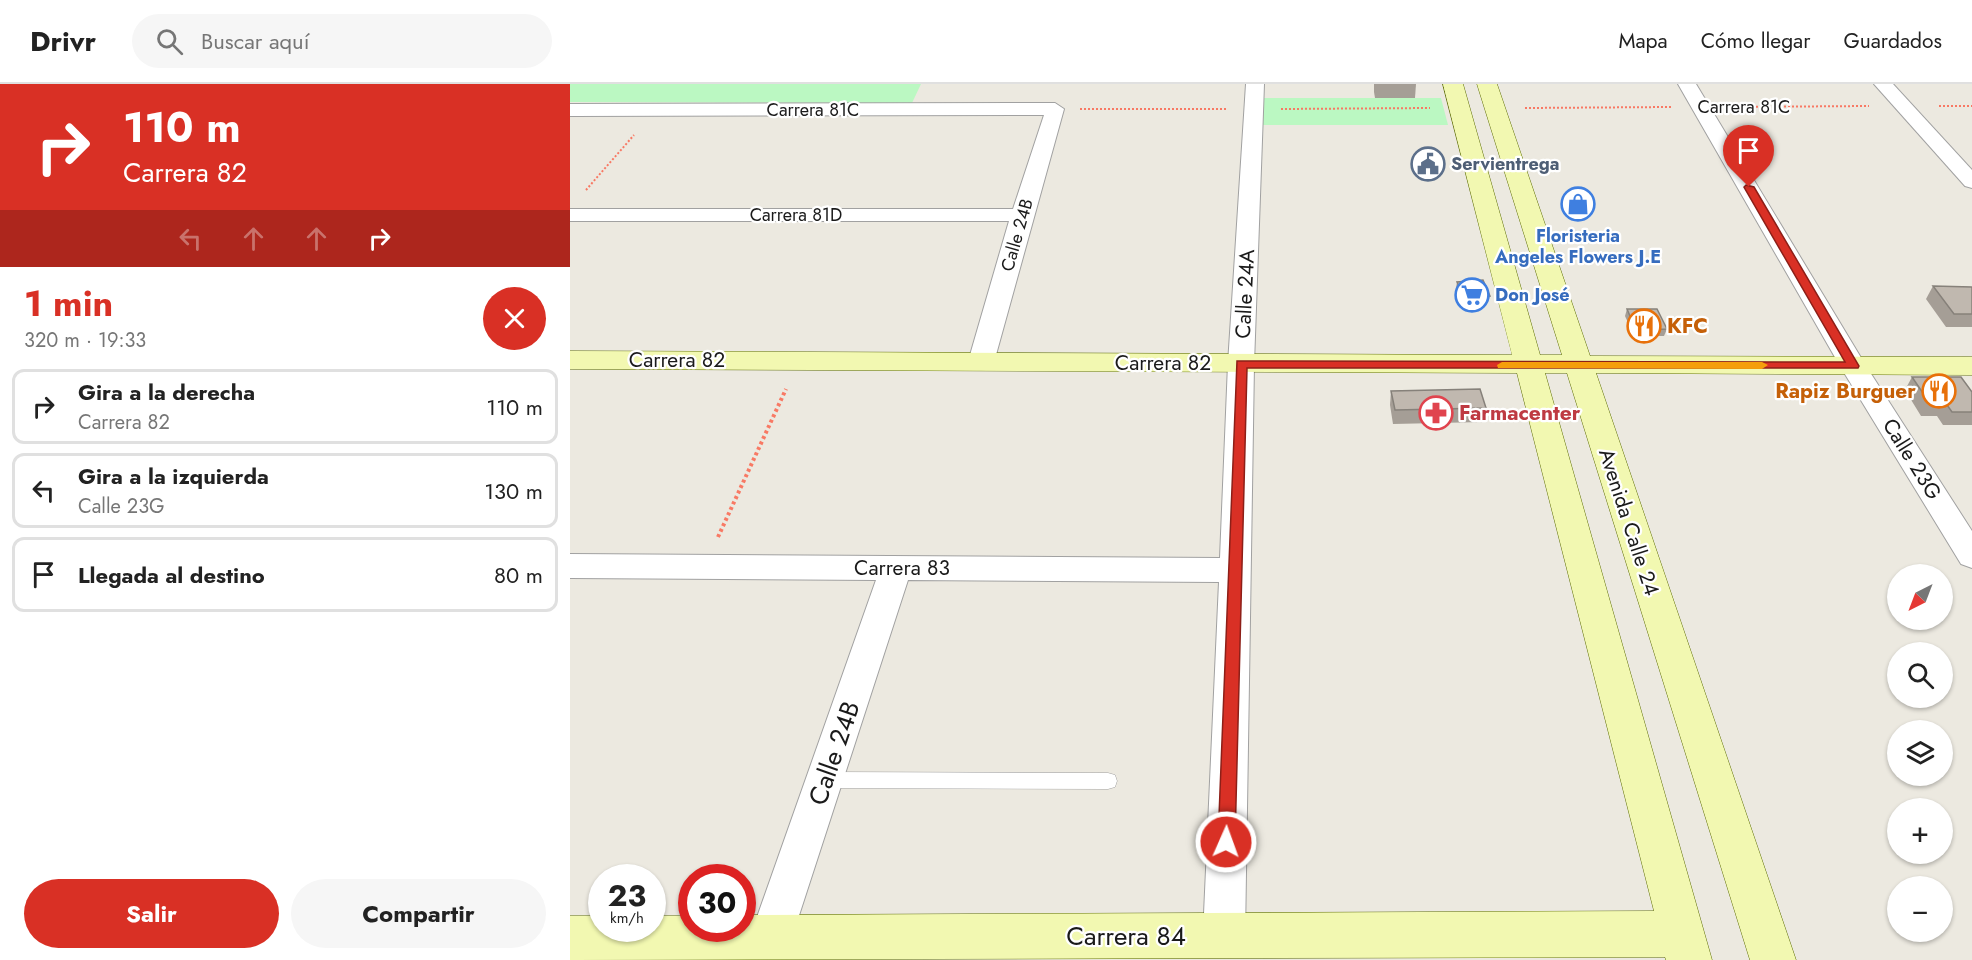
<!DOCTYPE html>
<html lang="es">
<head>
<meta charset="utf-8">
<style>
	body { margin:0; font-family:Jost,sans-serif; background:#f6f6f6; color:#222; height:100vh; display:flex; flex-direction:column; font-size:22px; white-space:nowrap }
	* { box-sizing:border-box; margin:0 }
	p { font-size:20px; color:#767676 }
	.icon { flex:none; width:33px; height:33px; fill:none; stroke:currentColor; stroke-width:2; stroke-linecap:round; stroke-linejoin:round }
	.map { position:relative; flex:1; overflow:hidden }
	.sheet { display:flex; flex-direction:column; background:#fff; width:570px }
	.sheet>* { flex:none }
	.guide { background:#d93025; color:#fff; overflow:hidden }
	.needle { width:39px; rotate:222deg }
	.fabs { position:absolute; left:1317px; top:480px; display:grid; gap:12px }
	.fabs a { display:grid; place-items:center; width:66px; height:66px; border-radius:50%; background:#fff; box-shadow:0 2px 4px #0004; font-size:30px }
	.speed { position:absolute; left:18px; top:780px; display:flex; gap:12px; font-size:30px; font-weight:700; text-align:center }
	.speed>* { display:grid; place-content:center; width:78px; height:78px; border-radius:50%; background:#fff; box-shadow:0 2px 4px #0004; line-height:1 }
	.speed small { font-size:15px; font-weight:400 }
	.speed .limit { border:9px solid #d22; background:#fff; color:#111 }
	.pin { position:absolute; display:grid; place-items:center; width:51px; height:51px; color:#fff; margin:-62px -26px; border-radius:50% 50% 50% 0; rotate:-45deg; box-shadow:0 0 6px #0007 }
	.pin .icon { rotate:45deg }
	.me { position:absolute; width:66px; margin:-33px; rotate:2deg; stroke-linejoin:round; filter:drop-shadow(0 0 4px #0008) }
	.turn { display:flex; align-items:center; gap:21px; height:126px; padding:0 24px; font-size:27px }
	.turn .icon { width:78px; height:78px; stroke-width:2.5 }
	.turn b { display:block; font-size:42px; line-height:51px }
	.lanes { display:flex; align-items:center; height:57px; padding:0 24px; background:#0003; justify-content:center; gap:30px; direction:ltr }
	.lanes .off { opacity:.35 }
	.round { display:grid; place-items:center; flex:none; width:63px; height:63px; border-radius:32px; background:#f6f6f6 }
	.summary { display:flex; align-items:center; justify-content:space-between; height:102px; padding:0 24px }
	h1 { font-size:36px; font-weight:700; line-height:45px; color:#d93025 }
	.primary-button { display:flex; gap:12px; margin-top:auto; padding:12px 24px }
	.primary-button a { flex:1; height:69px; border-radius:36px; background:#d93025; color:#fff; font-size:24px; font-weight:700; line-height:69px; text-align:center }
	.primary-button a+a { background:#f6f6f6; color:#222 }
	ul { padding:0; list-style:none }
	li { display:flex; align-items:center; gap:18px; height:75px; margin:0 12px 9px; padding:0 12px; border:3px solid #e0e0e0; border-radius:12px }
	li div { flex:1 }
	li b { display:block; font-size:22px }
	li em { font-style:normal }
	header { display:flex; align-items:center; gap:36px; box-sizing:border-box; height:84px; padding:0 30px; background:#fff; border-bottom:2px solid #e0e0e0 }
	header strong { font-size:28px }
	nav { display:flex; gap:33px; margin-inline-start:auto; font-size:21px }
	.search { width:420px; height:54px; background:#f6f6f6; display:flex; align-items:center; gap:15px; box-sizing:border-box; padding:0 21px; border-radius:33px; color:#767676; font-size:22px }
	main { display:flex; flex:1; min-height:0 }
	.map>svg:first-child { display:block }
	.park { fill:#bbf8c2 }
	.lines { fill:none; stroke-linecap:round; stroke-linejoin:round }
	.lane-casing { stroke:#a1a1a1; stroke-width:1 }
	.street-casing { stroke:#a1a1a1; stroke-width:2 }
	.secondary-casing { stroke:#5e6e05; stroke-width:1 }
	.path-far1 { stroke:#f87964; stroke-width:2; stroke-dasharray:2 2; stroke-linecap:butt }
	.path { stroke:#f87964; stroke-width:4; stroke-dasharray:3 3; stroke-linecap:butt }
	.lane { fill:#fff; fill-rule:evenodd }
	.street { fill:#fff; fill-rule:evenodd }
	.secondary { fill:#f2f8b1; fill-rule:evenodd }
	.wall { fill:#a59e96 }
	.building { fill:#c0b8af; stroke:#86817a; stroke-width:1.5 }
	.route { fill:#d93025; stroke:#8d1f18; stroke-width:1.5 }
	.slow { fill:#f59e0b }
	.labels { text-anchor:middle; dominant-baseline:central; stroke-width:4.5; stroke-linejoin:round; paint-order:stroke }
	.far-street-label { font-size:18px; fill:#1a1a1a; stroke:#fff }
	.far-service-label { font-size:18px; font-weight:bold; fill:#4e5e75; stroke:#fff; text-anchor:start }
	.far-shop-label { font-size:18px; font-weight:bold; fill:#366cbe; stroke:#fff }
	.street-label { font-size:21px; fill:#1a1a1a; stroke:#fff }
	.food-label { font-size:21px; font-weight:bold; fill:#c56008; stroke:#fff; text-anchor:start }
	.health-label { font-size:21px; font-weight:bold; fill:#be3a42; stroke:#fff; text-anchor:start }
	.near-street-label { font-size:26px; fill:#1a1a1a; stroke:#fff }
</style>
</head>
<body>
<header>
<strong>Drivr</strong>
<div class="search"><svg class="icon" aria-label="search" viewBox="0 0 24 24"><circle cx="10" cy="10" r="6"/><path d="M15 15l6 6"/></svg>Buscar aquí</div>
<nav><a>Mapa</a><a>Cómo llegar</a><a>Guardados</a></nav>
</header>
<main>
<section class="sheet">
<div class="guide">
<div class="turn"><svg class="icon" aria-label="right" viewBox="0 0 24 24"><path d="M7 20v-9h11M14 6l5 5-5 5"/></svg><div><b>110 m</b>Carrera 82</div></div>
<div class="lanes"><svg class="icon off" aria-label="left" viewBox="0 0 24 24"><path d="M17 20v-9H6M10 6l-5 5 5 5"/></svg><svg class="icon off" aria-label="ahead" viewBox="0 0 24 24"><path d="M12 20V5M6 11l6-6 6 6"/></svg><svg class="icon off" aria-label="ahead" viewBox="0 0 24 24"><path d="M12 20V5M6 11l6-6 6 6"/></svg><svg class="icon" aria-label="right" viewBox="0 0 24 24"><path d="M7 20v-9h11M14 6l5 5-5 5"/></svg></div>
</div>
<div class="summary"><div><h1>1 min</h1><p>320 m · 19:33</p></div><a class="round" style="background:#d93025;color:#fff"><svg class="icon" aria-label="close" viewBox="0 0 24 24"><path d="M6 6l12 12M18 6L6 18"/></svg></a></div>
<ul>
<li><svg class="icon" aria-label="right" viewBox="0 0 24 24"><path d="M7 20v-9h11M14 6l5 5-5 5"/></svg><div><b>Gira a la derecha</b><p>Carrera 82</p></div><em>110 m</em></li>
<li><svg class="icon" aria-label="left" viewBox="0 0 24 24"><path d="M17 20v-9H6M10 6l-5 5 5 5"/></svg><div><b>Gira a la izquierda</b><p>Calle 23G</p></div><em>130 m</em></li>
<li><svg class="icon" aria-label="arrive" viewBox="0 0 24 24"><path d="M6 21V4h12l-3 4 3 4H6"/></svg><div><b>Llegada al destino</b></div><em>80 m</em></li>
</ul>
<div class="primary-button"><a>Salir</a><a>Compartir</a></div>
</section>
<div class="map">
<svg width="1402" height="876" viewBox="0 0 1402 876">
	<rect width="100%" height="100%" fill="#ece9e0"/>
	<g class="park">
		<polygon points="0,0 351,0 342,19 0,18"/>
		<polygon points="689,14 871,14 878,41 689,41"/>
	</g>
	<g class="lines">
		<defs>
			<polygon id="lane" points="255,688 538,689 545,691 547,697 545,703 538,705 255,704 248,702 246,696 248,690"/>
			<g id="street">
				<polygon points="676,0 694,0 684,280 675,852 669,867 654,873 639,867 633,852 649,498 338,496 222,853 216,868 201,874 186,868 180,853 306,496 0,494 0,470 650,474 658,280"/>
				<polygon points="1108,0 1126,0 1296,282 1402,447 1402,484 1391,480 1270,282"/>
				<polygon points="1304,0 1323,0 1402,86 1402,104 1395,102"/>
				<polygon points="485,19 494,25 424,278 420,284 411,286 402,284 398,278 439,137 0,137 0,125 443,125 474,31 0,32 0,20"/>
			</g>
			<polygon id="secondary" points="873,0 893,0 970,271 992,271 907,0 927,0 1020,272 1402,273 1402,291 1026,289 1226,876 1180,876 997,289 975,289 1142,876 1096,876 1095,873 0,876 0,832 32,832 32,844 82,844 82,832 122,832 122,844 172,844 172,831 1084,827 947,289 0,285 0,267 942,271"/>
		</defs>
		<use href="#lane" class="lane-casing"/>
		<use href="#street" class="street-casing"/>
		<use href="#secondary" class="secondary-casing"/>
		<g class="path-far1">
			<polyline points="1369,22 1402,22"/>
			<polyline points="1162,23 1299,22"/>
			<polyline points="955,24 1101,23"/>
			<polyline points="510,25 656,25"/>
			<polyline points="711,25 860,24"/>
			<polyline points="16,106 64,51"/>
		</g>
		<polyline class="path" points="148,453 216,305"/>
		<use href="#lane" class="lane"/>
		<use href="#street" class="street"/>
		<use href="#secondary" class="secondary"/>
	</g>
	<g class="wall">
		<polygon points="804,0 846,0 845,14 805,14 804,8"/>
		<polygon points="887,198 920,212 918,218 892,220 886,204"/>
		<polygon points="1363,202 1402,203 1402,243 1376,243 1356,215"/>
		<polygon points="1057,225 1097,245 1094,252 1064,252 1055,232"/>
		<polygon points="1342,293 1402,308 1402,341 1373,341 1367,332 1351,332 1335,306"/>
		<polygon points="821,307 916,324 913,338 823,340 820,321"/>
	</g>
	<g class="building">
		<polygon points="913,196 920,212 894,213 887,198"/>
		<polygon points="1363,202 1402,203 1402,230 1384,230"/>
		<polygon points="1057,225 1087,225 1097,245 1066,246"/>
		<polygon points="1342,293 1391,293 1402,308 1402,328 1382,328 1375,318 1359,318"/>
		<polygon points="910,305 916,324 825,326 821,307"/>
	</g>
	<polygon class="route" points="1176,101 1184,103 1289,282 1288,284 677,284 665,758 663,764 656,766 650,764 648,758 667,277 1275,278 1174,103"/>
	<polygon class="slow" points="932,278 1192,278 1198,281 1192,285 928,284 927,281"/>
	<defs>
		<symbol id="civic-ring" viewBox="-11 -11 22 22"><circle r="9.5" fill="#fff" stroke="#5c6f8a" stroke-width="1.5"/><path d="M-.6-6.5H3V-4.5H.6V-3L4-1V1h2V6H-6V1h2V-1L-.6-3ZM-1.2 2.5V6h2.4V2.5Z" fill="#5c6f8a"/></symbol>
		<symbol id="shop-ring" viewBox="-11 -11 22 22"><circle r="9.5" fill="#fff" stroke="#3f7fe0" stroke-width="1.5"/><path d="M-5-2.5h2.3a2.7 3.5 0 0 1 5.4 0H5L5.5 6h-11ZM-1.5-2.5h3a1.5 2.3 0 0 0-3 0Z" fill="#3f7fe0"/></symbol>
		<symbol id="supermarket-ring" viewBox="-11 -11 22 22"><circle r="9.5" fill="#fff" stroke="#3f7fe0" stroke-width="1.5"/><path d="M-6-5.5h2.5l.6 2H6L4.5 2H-2.5L-4.4-4H-6ZM-1.5 3.2a1.3 1.3 0 1 0 .1 0ZM3 3.2a1.3 1.3 0 1 0 .1 0Z" fill="#3f7fe0"/></symbol>
		<symbol id="restaurant-ring" viewBox="-11 -11 22 22"><circle r="9.5" fill="#fff" stroke="#e8710a" stroke-width="1.5"/><path d="M-5-6h1v4h1v-4h1v4h1v-4h1v5L-1.5 .5V6h-2V.5L-5-1ZM5-6V6H3V1.5H1.5Q1.5-4 5-6Z" fill="#e8710a"/></symbol>
		<symbol id="pharmacy-ring" viewBox="-11 -11 22 22"><circle r="9.5" fill="#fff" stroke="#e0444e" stroke-width="1.5"/><path d="M-2-6h4v4h4v4h-4v4h-4v-4h-4v-4h4Z" fill="#e0444e"/></symbol>
	</defs>
	<g fill-rule="evenodd">
		<use href="#civic-ring" x="839" y="61" width="38" height="38"/>
		<use href="#shop-ring" x="989" y="101" width="38" height="38"/>
		<use href="#supermarket-ring" x="883" y="192" width="38" height="38"/>
		<use href="#restaurant-ring" x="1055" y="223" width="38" height="38"/>
		<use href="#restaurant-ring" x="1350" y="288" width="38" height="38"/>
		<use href="#pharmacy-ring" x="847" y="310" width="38" height="38"/>
	</g>
	<g class="labels">
		<g class="far-street-label">
			<text x="1174" y="23">Carrera 81C</text>
			<text x="243" y="26">Carrera 81C</text>
			<text x="226" y="131">Carrera 81D</text>
			<text transform="translate(447 151) rotate(-74)">Calle 24B</text>
		</g>
		<g class="far-service-label">
			<text x="881" y="80">Servientrega</text>
		</g>
		<g class="far-shop-label">
			<text x="1008" y="152">Floristeria<tspan x="1008" dy="21">Angeles Flowers J.E</tspan></text>
			<text x="925" y="211" text-anchor="start">Don José</text>
		</g>
		<g class="street-label">
			<text transform="translate(675 210) rotate(-87)">Calle 24A</text>
			<text x="107" y="276">Carrera 82</text>
			<text x="593" y="279">Carrera 82</text>
			<text transform="translate(1342 375) rotate(58)">Calle 23G</text>
			<text transform="translate(1059 438) rotate(72)">Avenida Calle 24</text>
			<text x="332" y="484">Carrera 83</text>
		</g>
		<g class="food-label">
			<text x="1097" y="242">KFC</text>
			<text x="1346" y="307" text-anchor="end">Rapiz Burguer</text>
		</g>
		<g class="health-label">
			<text x="889" y="329">Farmacenter</text>
		</g>
		<g class="near-street-label">
			<text transform="translate(264 669) rotate(-71)">Calle 24B</text>
			<text x="556" y="852">Carrera 84</text>
		</g>
	</g>
</svg>
<div class="fabs">
<a><svg class="needle" viewBox="-14 -14 28 28"><path d="M0-13l5 13h-10z" fill="#e53935"/><path d="M0 13l5-13h-10z" fill="#767676"/></svg></a>
<a><svg class="icon" aria-label="search" viewBox="0 0 24 24"><circle cx="10" cy="10" r="6"/><path d="M15 15l6 6"/></svg></a>
<a><svg class="icon" aria-label="layers" viewBox="0 0 24 24"><path d="M12 4l9 5-9 5-9-5zM3 14l9 5 9-5"/></svg></a>
<a>+</a>
<a>−</a>
</div>
<div class="speed"><div>23<small>km/h</small></div><div class="limit">30</div></div>
<div class="pin" style="left:1179px;top:103px;background:#d93025"><svg class="icon" aria-label="arrive" viewBox="0 0 24 24"><path d="M6 21V4h12l-3 4 3 4H6"/></svg></div>
<svg class="me" style="left:656px;top:758px" viewBox="-20 -20 40 40"><circle r="17" fill="#d93025" stroke="#fff" stroke-width="3"/><path d="M0-11L8 9 0 5-8 9z" fill="#fff"/></svg>
</div>
</main>
</body>
</html>
